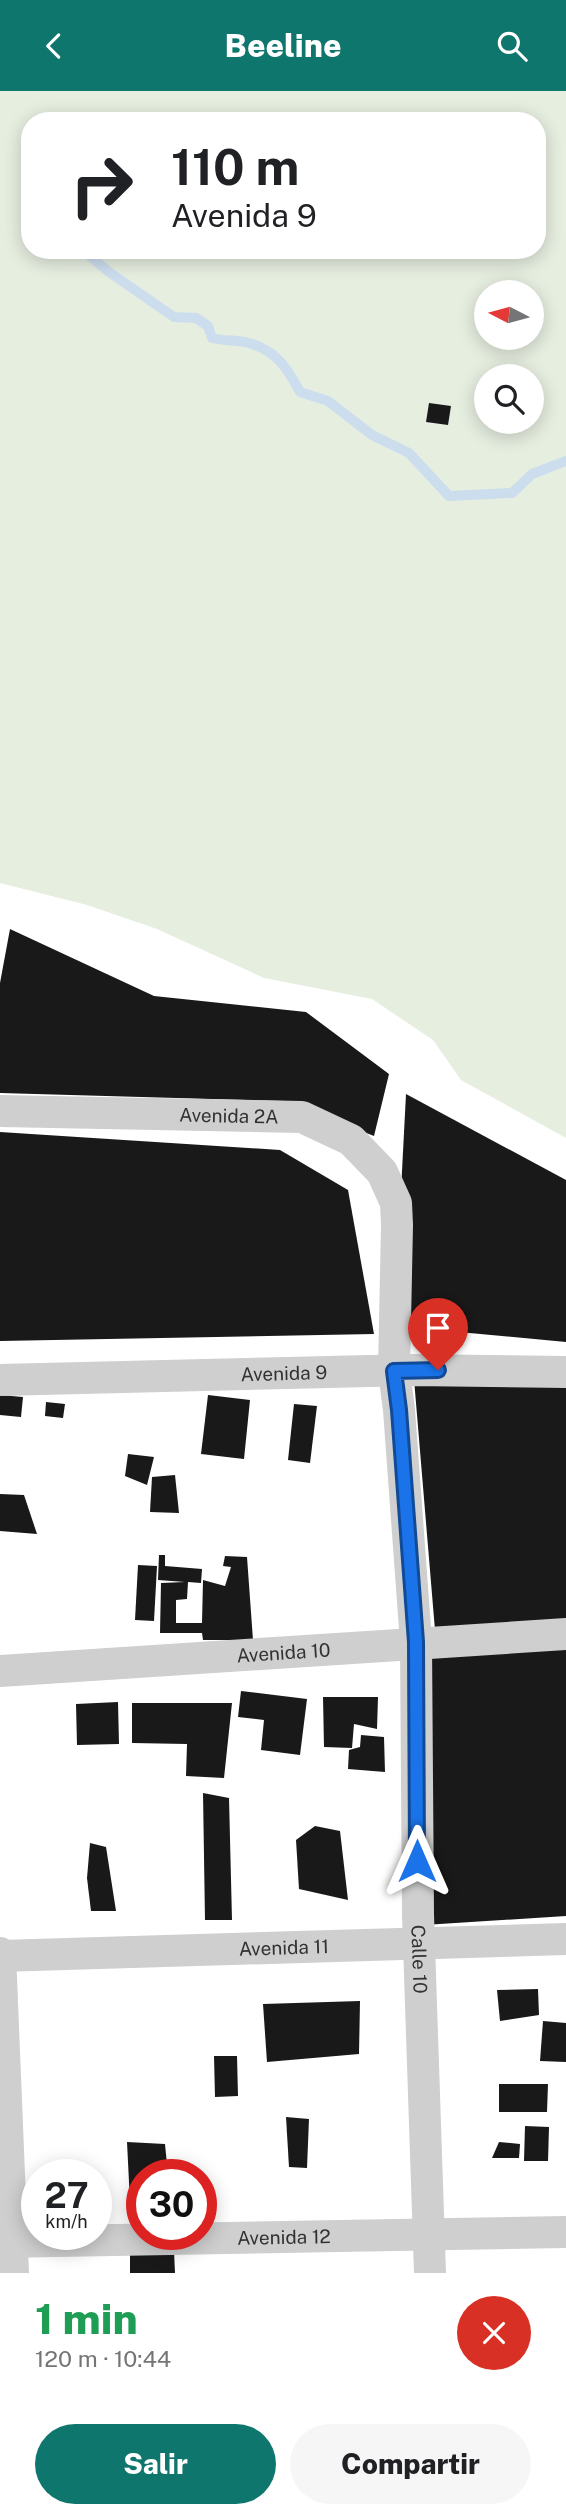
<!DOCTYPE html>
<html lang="es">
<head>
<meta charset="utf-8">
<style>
	body { margin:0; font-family:"Public Sans",sans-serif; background:#f6f6f6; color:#202124; height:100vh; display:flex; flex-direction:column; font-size:26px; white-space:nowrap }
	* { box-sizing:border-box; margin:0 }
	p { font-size:23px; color:#757577 }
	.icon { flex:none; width:38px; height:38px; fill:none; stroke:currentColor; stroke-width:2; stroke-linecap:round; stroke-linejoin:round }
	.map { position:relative; height:2182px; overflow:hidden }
	.drawer { display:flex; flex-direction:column; background:#fff; flex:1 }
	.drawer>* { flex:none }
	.hud { position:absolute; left:21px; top:21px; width:525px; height:147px; border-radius:28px; box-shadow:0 4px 18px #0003; background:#fff; color:#202124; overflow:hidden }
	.needle { width:46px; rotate:276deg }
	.tools { position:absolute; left:474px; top:189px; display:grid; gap:14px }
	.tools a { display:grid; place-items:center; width:70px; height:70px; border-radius:50%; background:#fff; box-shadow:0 4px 18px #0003; font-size:35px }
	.speed { position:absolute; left:21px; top:2068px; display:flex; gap:14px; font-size:35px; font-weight:700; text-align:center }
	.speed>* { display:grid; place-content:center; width:91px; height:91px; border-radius:50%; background:#fff; box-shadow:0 4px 18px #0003; line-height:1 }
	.speed small { font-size:18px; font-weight:400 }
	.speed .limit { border:10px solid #d22; background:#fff; color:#111 }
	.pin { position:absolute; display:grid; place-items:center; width:60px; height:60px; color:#fff; margin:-72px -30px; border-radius:50% 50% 50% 0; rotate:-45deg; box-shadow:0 0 7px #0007 }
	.pin .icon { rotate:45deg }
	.me { position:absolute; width:77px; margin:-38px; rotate:0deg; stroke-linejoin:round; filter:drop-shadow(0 0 5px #0008) }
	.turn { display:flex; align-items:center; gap:24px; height:147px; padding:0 35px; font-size:32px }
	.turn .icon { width:91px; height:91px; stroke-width:2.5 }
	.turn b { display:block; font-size:49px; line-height:60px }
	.round { display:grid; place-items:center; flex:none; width:74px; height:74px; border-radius:37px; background:#f6f6f6 }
	.summary { display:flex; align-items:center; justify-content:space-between; height:119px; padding:0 35px }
	h1 { font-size:42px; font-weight:800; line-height:52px; color:#1e9e55 }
	.primary-button { display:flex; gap:14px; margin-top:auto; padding:14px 35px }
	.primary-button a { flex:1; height:80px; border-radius:42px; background:#0f766e; color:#fff; font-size:28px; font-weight:800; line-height:80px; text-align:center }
	.primary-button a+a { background:#f6f6f6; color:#202124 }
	header { display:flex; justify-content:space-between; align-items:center; height:91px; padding:0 35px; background:#0f766e; color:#fff; font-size:32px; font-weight:800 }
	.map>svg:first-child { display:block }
	.green { fill:#e6eee0; fill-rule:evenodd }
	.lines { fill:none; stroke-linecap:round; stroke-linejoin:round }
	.stream { stroke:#ccdeee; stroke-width:10 }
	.building { fill:#191919 }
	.minor { stroke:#cfcfcf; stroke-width:32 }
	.route-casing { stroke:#114b97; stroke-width:18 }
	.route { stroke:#1a73e8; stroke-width:12 }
	.labels { text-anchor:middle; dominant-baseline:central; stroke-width:7; stroke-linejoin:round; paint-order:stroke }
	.street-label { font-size:19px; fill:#323232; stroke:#fff }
</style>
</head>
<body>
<header><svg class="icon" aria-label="back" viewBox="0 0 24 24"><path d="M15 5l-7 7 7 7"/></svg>Beeline<svg class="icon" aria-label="search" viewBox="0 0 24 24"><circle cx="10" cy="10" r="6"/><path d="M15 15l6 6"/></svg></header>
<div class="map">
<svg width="566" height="2182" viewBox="0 0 566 2182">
	<rect width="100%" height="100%" fill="#fff"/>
	<path class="green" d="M0,0H566V1047L461,989L433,949L372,908L264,887L157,838L87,814L0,792ZM30,30H537V159H30ZM486,201H532V247H486ZM486,285H532V331H486Z"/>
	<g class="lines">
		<path class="stream" d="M83,159L109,181L174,226L196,227L208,235L212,247C223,250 234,249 245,251C275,258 287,276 300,301L328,310L372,344L409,362L449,405L512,402L532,383L566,370"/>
	</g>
	<g class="building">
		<polygon points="429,312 451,315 448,334 426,331"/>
		<polygon points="10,838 154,905 306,921 389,983 374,1045 285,1010 0,1002 0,892"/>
		<polygon points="406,1003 566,1089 566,1251 394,1235"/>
		<polygon points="0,1041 280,1059 348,1099 374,1243 0,1250"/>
		<polygon points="414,1288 566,1289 566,1531 435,1539"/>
		<polygon points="0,1304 23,1306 21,1326 0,1324"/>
		<polygon points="208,1304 250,1309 244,1368 201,1363"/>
		<polygon points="46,1311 65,1313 63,1327 45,1325"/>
		<polygon points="294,1313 317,1315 310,1372 288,1369"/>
		<polygon points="128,1363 154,1366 147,1394 125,1385"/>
		<polygon points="175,1384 179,1422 150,1421 152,1386"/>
		<polygon points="0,1403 24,1404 37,1443 0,1440"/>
		<polygon points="159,1464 165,1464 165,1475 202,1478 201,1492 188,1491 187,1508 176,1509 176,1532 202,1532 203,1489 225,1495 231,1476 223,1475 225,1465 247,1466 253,1549 203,1549 202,1542 160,1542 161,1492 185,1491 158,1489"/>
		<polygon points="138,1474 157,1475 154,1530 135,1529"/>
		<polygon points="566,1552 566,1825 424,1834 422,1558"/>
		<polygon points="241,1600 307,1608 300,1664 261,1659 264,1629 238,1626"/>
		<polygon points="323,1606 378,1606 377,1638 354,1633 352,1657 324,1656"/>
		<polygon points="118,1611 119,1653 77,1654 76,1613"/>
		<polygon points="132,1612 232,1612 224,1687 186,1685 187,1653 132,1652"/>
		<polygon points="361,1644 384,1646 385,1681 348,1678 349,1659 360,1656"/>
		<polygon points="203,1702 229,1707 232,1829 205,1829"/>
		<polygon points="315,1735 340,1740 348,1809 299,1798 296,1749"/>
		<polygon points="90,1752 106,1756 116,1820 91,1820 87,1787"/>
		<polygon points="538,1898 539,1924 500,1930 497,1899"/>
		<polygon points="360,1910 359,1963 267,1971 263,1913"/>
		<polygon points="543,1930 566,1932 566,1971 540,1970"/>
		<polygon points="214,1965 237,1965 238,2005 215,2006"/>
		<polygon points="499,1993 548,1993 547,2021 499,2021"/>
		<polygon points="286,2026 309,2028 307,2077 289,2076"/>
		<polygon points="525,2035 549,2036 548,2070 524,2070"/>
		<polygon points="127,2051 165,2053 168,2084 142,2084 142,2112 130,2111"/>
		<polygon points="499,2051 520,2053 519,2067 492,2067"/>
		<polygon points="174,2160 175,2182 130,2182 130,2162"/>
	</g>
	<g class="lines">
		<g class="minor">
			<path id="s1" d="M0,1020L302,1026L351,1049L382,1081L396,1112L397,1134L394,1280L399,1319L416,1551L418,1824L430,2182"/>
			<path id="s2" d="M0,1289L413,1279L566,1281"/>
			<path id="s3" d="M0,1580L566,1543"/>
			<polyline points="0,1862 13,2182"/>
			<path id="s4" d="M0,1865L566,1848"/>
			<path id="s5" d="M0,2151L566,2141"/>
		</g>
	</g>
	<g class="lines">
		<defs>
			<polyline id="route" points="417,1770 416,1551 399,1319 394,1280 438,1279"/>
		</defs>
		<use href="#route" class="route-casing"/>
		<use href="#route" class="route"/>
	</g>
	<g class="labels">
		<g class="street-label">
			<text stroke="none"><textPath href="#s1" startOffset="229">Avenida 2A</textPath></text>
			<text stroke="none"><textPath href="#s2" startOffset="284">Avenida 9</textPath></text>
			<text stroke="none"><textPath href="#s3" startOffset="284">Avenida 10</textPath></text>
			<text stroke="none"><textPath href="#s4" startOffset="284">Avenida 11</textPath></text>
			<text stroke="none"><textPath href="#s1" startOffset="1192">Calle 10</textPath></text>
			<text stroke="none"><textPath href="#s5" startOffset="284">Avenida 12</textPath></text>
		</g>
	</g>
</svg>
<div class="tools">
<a><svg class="needle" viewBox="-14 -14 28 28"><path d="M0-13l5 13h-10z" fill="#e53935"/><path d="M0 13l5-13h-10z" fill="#757577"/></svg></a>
<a><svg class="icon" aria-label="search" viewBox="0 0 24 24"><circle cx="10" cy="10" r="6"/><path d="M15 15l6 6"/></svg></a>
</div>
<div class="speed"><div>27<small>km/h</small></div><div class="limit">30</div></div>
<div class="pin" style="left:438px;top:1279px;background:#d93025"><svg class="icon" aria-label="arrive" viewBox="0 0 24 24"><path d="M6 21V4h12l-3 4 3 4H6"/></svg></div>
<svg class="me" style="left:417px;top:1770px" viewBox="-20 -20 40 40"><path d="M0-17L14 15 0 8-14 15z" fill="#1a73e8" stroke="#fff" stroke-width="4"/></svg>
<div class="hud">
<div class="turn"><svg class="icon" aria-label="right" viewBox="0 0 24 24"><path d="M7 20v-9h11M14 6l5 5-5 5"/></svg><div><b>110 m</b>Avenida 9</div></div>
</div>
</div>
<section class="drawer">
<div class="summary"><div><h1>1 min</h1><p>120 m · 10:44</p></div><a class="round" style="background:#d93025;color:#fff"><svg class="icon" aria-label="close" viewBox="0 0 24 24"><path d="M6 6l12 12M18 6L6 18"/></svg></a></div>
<div class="primary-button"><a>Salir</a><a>Compartir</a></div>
</section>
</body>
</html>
